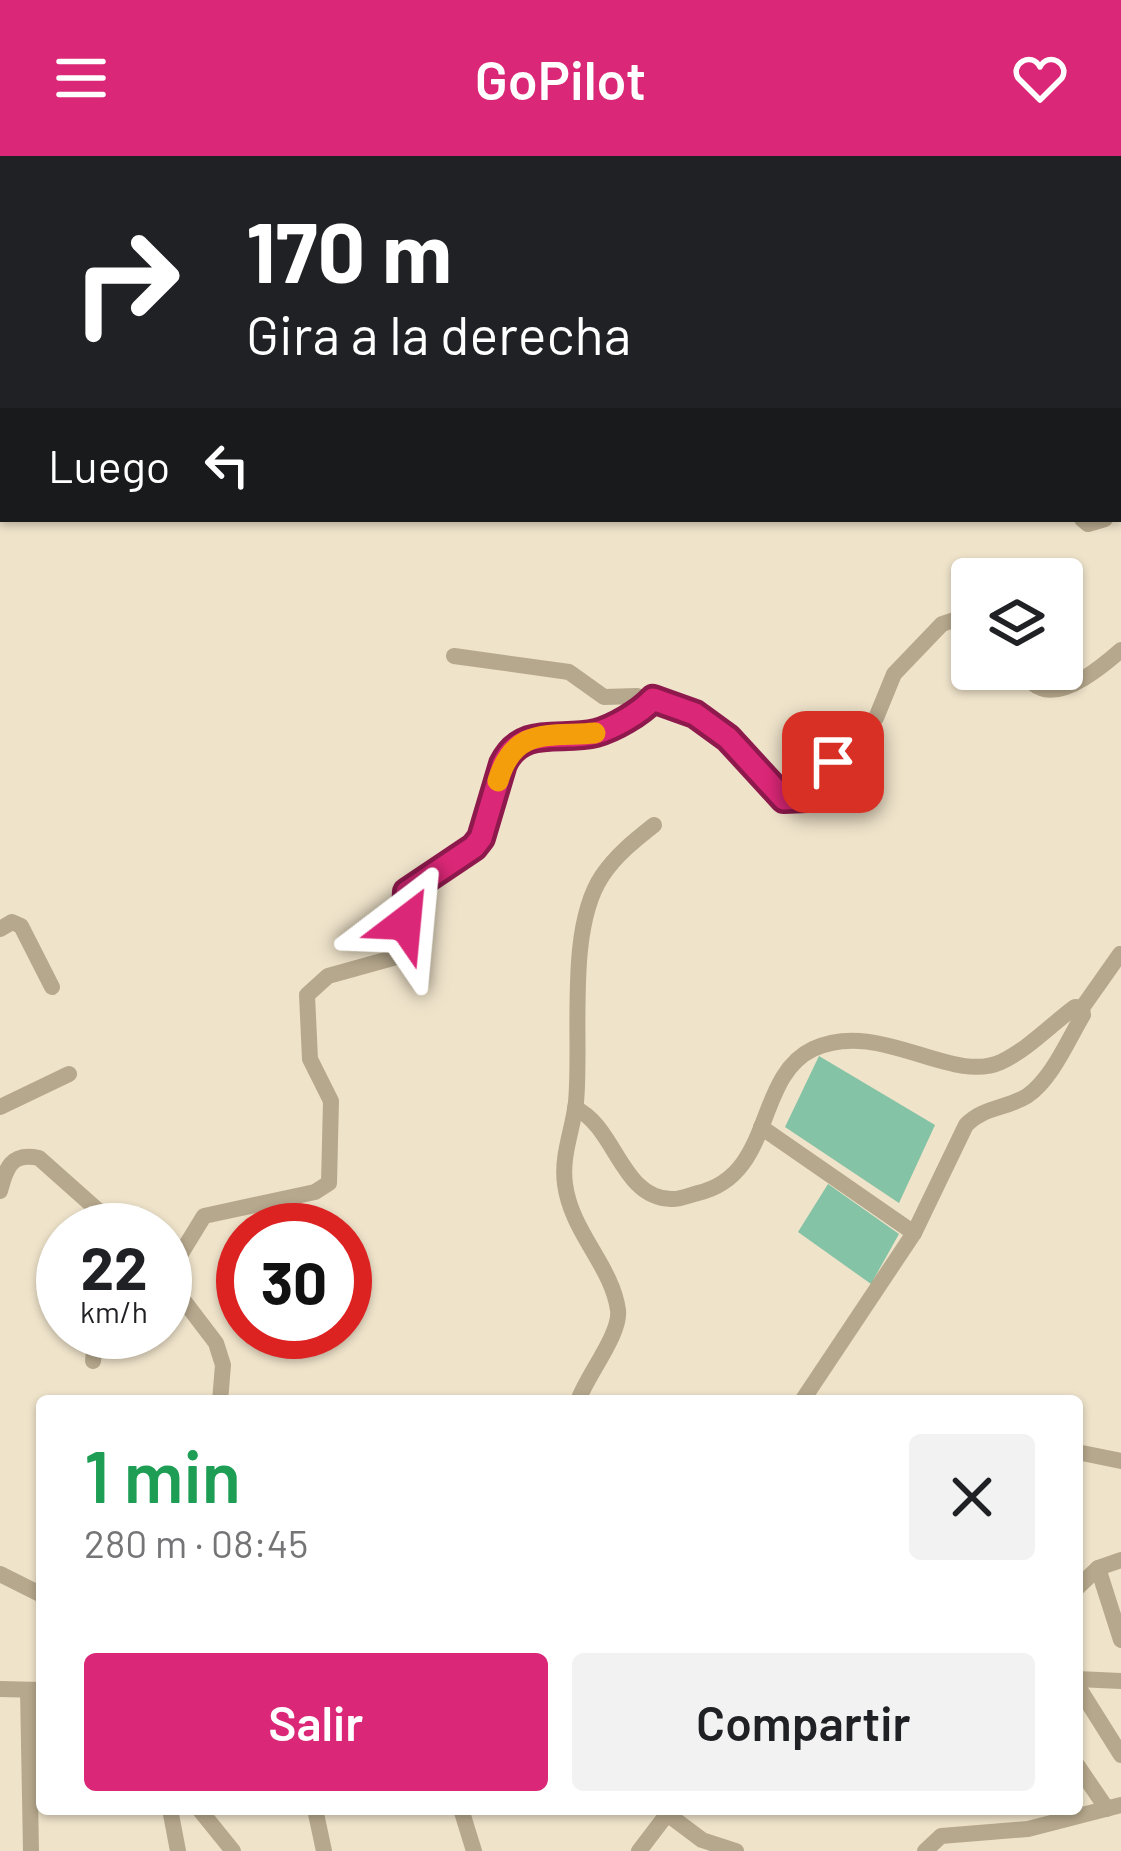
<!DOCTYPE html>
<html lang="es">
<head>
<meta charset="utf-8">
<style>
	body { margin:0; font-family:Barlow,sans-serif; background:#f2f2f2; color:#202124; height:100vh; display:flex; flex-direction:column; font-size:45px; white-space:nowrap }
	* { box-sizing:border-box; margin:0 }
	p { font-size:39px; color:#757577 }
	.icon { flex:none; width:66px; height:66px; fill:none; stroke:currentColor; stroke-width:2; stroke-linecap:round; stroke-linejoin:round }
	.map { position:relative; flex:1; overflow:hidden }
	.side { position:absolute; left:36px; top:1239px; width:1047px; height:420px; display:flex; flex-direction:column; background:#fff; border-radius:12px; box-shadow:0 3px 9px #0004 }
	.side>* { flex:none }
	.guide { position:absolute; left:0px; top:0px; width:1122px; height:366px; box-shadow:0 3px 9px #0004; background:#202124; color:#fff; overflow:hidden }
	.buttons { position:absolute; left:951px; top:402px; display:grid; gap:24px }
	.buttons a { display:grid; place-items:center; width:132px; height:132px; border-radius:12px; background:#fff; box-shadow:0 3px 9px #0004; font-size:60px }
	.speed { position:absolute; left:36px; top:1047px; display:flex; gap:24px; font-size:60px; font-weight:700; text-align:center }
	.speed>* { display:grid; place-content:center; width:156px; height:156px; border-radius:50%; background:#fff; box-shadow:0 3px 9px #0004; line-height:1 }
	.speed small { font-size:30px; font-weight:400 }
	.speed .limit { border:18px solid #d22; background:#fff; color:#111 }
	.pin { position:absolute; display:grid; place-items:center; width:102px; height:102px; color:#fff; margin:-51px; border-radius:24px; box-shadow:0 6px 18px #0006 }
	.me { position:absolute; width:132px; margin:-66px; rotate:29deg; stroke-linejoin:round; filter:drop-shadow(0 0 9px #0008) }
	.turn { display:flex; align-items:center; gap:42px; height:252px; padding:0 48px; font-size:54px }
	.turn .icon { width:156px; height:156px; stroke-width:2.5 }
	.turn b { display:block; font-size:84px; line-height:102px }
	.then { display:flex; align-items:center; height:114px; padding:0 48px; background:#0003; gap:24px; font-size:45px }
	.round { display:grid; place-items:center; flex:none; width:126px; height:126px; border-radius:12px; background:#f2f2f2 }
	.summary { display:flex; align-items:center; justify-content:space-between; height:204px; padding:0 48px }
	h1 { font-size:72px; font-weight:600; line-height:90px; color:#1e9e55 }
	.cta { display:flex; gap:24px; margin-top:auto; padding:24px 48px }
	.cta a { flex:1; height:138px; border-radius:12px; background:#db2777; color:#fff; font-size:48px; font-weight:600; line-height:138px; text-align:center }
	.cta a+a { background:#f2f2f2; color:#202124 }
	header { display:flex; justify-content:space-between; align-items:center; height:156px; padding:0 48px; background:#db2777; color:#fff; font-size:54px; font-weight:600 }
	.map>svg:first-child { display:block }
	.green { fill:#84c3a5 }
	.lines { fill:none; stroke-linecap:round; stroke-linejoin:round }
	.minor { stroke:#b6a88d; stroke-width:16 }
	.route-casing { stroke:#8e194d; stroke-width:30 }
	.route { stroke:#db2777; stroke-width:21 }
	.slow { stroke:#f59e0b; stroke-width:21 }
</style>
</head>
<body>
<header><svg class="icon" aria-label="menu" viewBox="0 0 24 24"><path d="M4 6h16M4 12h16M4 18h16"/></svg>GoPilot<svg class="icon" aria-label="heart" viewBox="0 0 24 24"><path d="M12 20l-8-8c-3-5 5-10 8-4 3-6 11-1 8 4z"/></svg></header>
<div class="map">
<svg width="1121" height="1695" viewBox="0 0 1121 1695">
	<rect width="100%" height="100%" fill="#efe3ca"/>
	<g class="green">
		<polygon points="819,900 935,969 899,1047 785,971"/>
		<polygon points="828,1028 899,1078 871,1128 798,1076"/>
	</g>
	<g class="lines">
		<g class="minor">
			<polyline points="24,0 24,3"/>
			<polyline points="0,92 3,88"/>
			<polyline points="1119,175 1121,175"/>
			<polyline points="1119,327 1121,321"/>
			<polyline points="1082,363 1088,368 1105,363"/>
			<polyline points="454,500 569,516 604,541 637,540 677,549 728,582 778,639 795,646 807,642 833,606 876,562 894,518 942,468 963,461 972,468"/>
			<path d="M1018,513C1025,520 1032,529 1041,532C1065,542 1104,509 1121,494"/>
			<polyline points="0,773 12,766 21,770 52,831"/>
			<polyline points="0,951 69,918"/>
			<path d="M575,952C616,971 621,1042 671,1043C679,1044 690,1039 698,1037C775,1019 754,921 813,893C879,862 951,929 1001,906C1027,894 1052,868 1075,851L1082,852"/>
			<polyline points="761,971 914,1077"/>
			<path d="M0,1035C6,1012 11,996 39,1002L120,1074"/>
			<polyline points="165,1120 216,1187 223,1209 220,1245"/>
			<path d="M166,1122L204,1060L315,1036L329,1027L331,945L310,903L307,839L328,820L400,800L407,787L403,743L407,737C428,718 469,706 481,680C495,652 491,602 522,587C541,577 557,579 577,579C603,578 636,562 653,543"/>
			<polyline points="93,1205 96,1176"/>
			<path d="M578,1245C587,1219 621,1178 618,1154C612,1110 571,1076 565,1028C561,999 573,974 576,946C582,883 566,774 602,720C616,699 635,684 654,669"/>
			<path d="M802,1245L914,1077L966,969C983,951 1006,953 1027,940C1052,923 1068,884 1083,859L1082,852L1120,798"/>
			<polyline points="1077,1296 1121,1305"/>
			<polyline points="1098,1412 1121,1484"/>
			<polyline points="0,1418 42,1439"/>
			<polyline points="1077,1432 1098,1412 1121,1404"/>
			<polyline points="1077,1523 1121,1525"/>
			<polyline points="1077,1529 1121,1599"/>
			<polyline points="0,1533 42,1534"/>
			<polyline points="28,1534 31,1695"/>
			<polyline points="1077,1609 1107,1653"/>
			<polyline points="170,1653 178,1695"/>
			<polyline points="199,1653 233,1695"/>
			<polyline points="315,1653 324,1695"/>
			<polyline points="461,1653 474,1695"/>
			<polyline points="666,1657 702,1684 736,1695"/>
			<polyline points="639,1695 671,1653"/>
			<polyline points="925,1695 941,1680 1028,1673 1121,1649"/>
		</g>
	</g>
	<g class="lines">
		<defs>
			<path id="route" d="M405,767L407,736L474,691L481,682L503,608C522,568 562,586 596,577C614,572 640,557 653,543L695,558L728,582L784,643L807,642L833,606"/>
		</defs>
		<use href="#route" class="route-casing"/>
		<use href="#route" class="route"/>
		<path class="slow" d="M498,625C514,570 549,581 595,577"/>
	</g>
</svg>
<div class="buttons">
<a><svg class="icon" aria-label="layers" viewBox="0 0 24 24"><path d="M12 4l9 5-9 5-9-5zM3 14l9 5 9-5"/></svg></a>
</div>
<div class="speed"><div>22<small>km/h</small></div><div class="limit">30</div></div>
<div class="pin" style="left:833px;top:606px;background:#d93025"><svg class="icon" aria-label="arrive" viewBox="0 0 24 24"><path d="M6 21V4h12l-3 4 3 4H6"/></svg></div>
<svg class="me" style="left:405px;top:767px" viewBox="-20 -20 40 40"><path d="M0-17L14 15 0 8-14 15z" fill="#db2777" stroke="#fff" stroke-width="4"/></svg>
<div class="guide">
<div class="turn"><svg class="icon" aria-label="right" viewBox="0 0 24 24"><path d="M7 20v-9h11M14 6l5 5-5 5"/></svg><div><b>170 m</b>Gira a la derecha</div></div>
<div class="then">Luego<svg class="icon" aria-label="left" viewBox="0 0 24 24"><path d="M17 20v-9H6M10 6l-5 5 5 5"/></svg></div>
</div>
<section class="side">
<div class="summary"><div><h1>1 min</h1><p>280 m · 08:45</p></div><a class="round"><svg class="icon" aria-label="close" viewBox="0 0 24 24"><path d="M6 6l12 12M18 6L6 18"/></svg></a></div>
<div class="cta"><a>Salir</a><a>Compartir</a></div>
</section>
</div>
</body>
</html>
